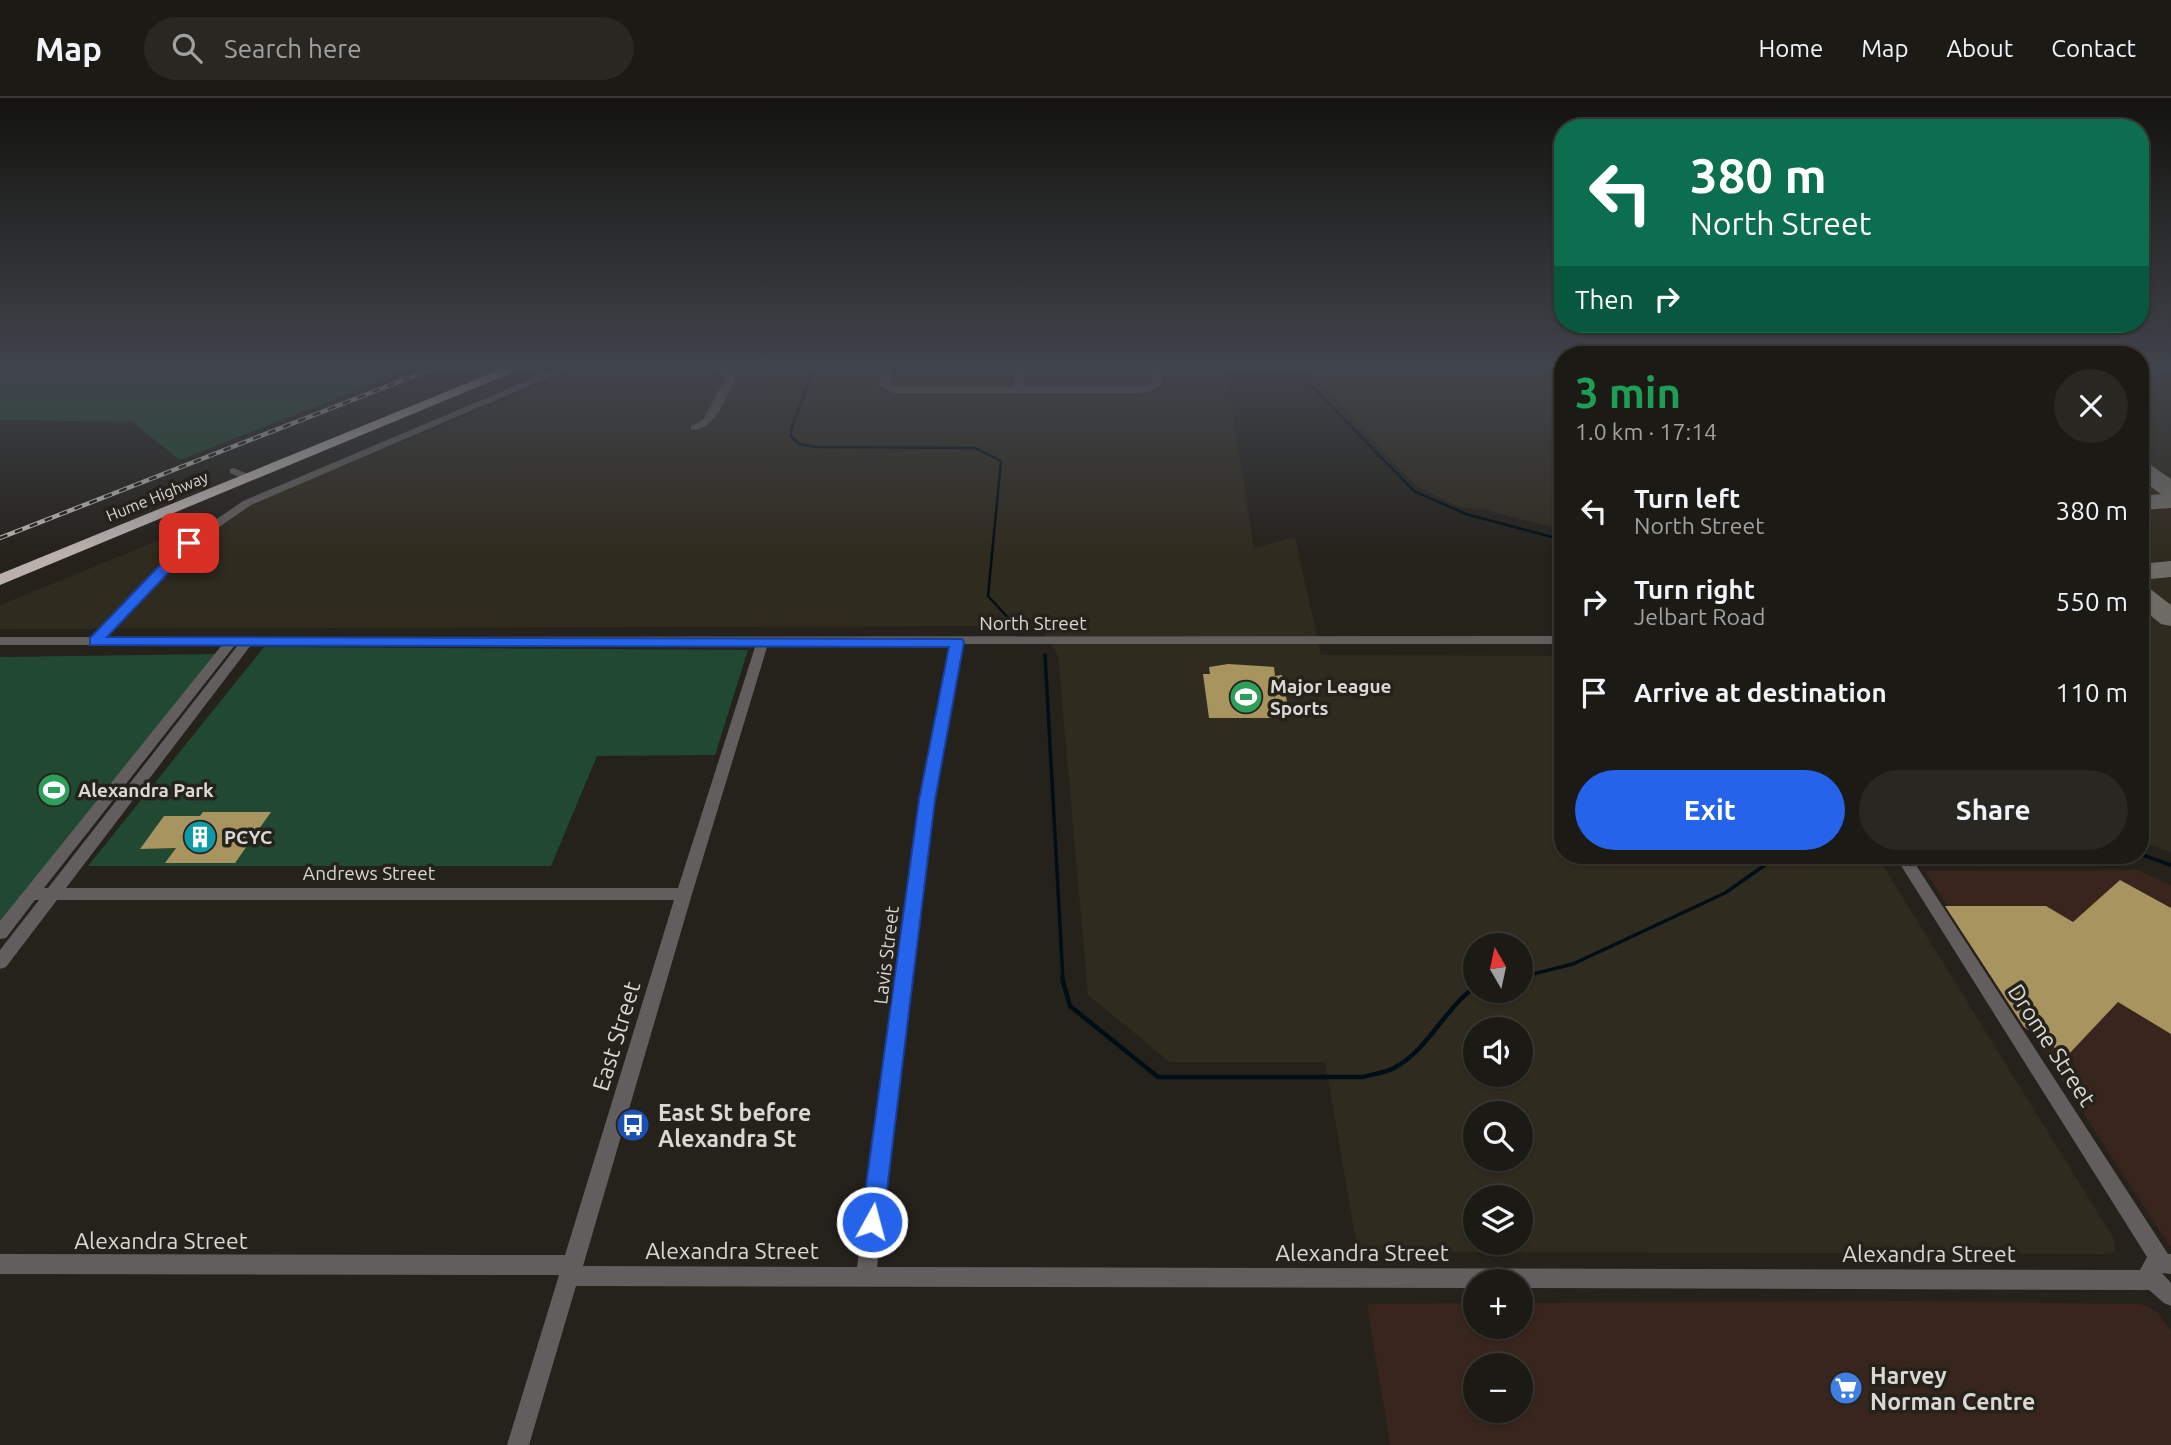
<!DOCTYPE html>
<html lang="en">
<head>
<meta charset="utf-8">
<style>
	body { margin:0; font-family:Ubuntu,sans-serif; background:#292722; color:#f1f3f6; height:100vh; display:flex; flex-direction:column; font-size:26px; white-space:nowrap }
	* { box-sizing:border-box; margin:0 }
	p { font-size:23px; color:#a0a1a0 }
	.icon { flex:none; width:38px; height:38px; fill:none; stroke:currentColor; stroke-width:2; stroke-linecap:round; stroke-linejoin:round }
	.map { position:relative; flex:1; overflow:hidden }
	.details { position:absolute; left:1554px; top:248px; width:595px; height:518px; display:flex; flex-direction:column; background:#1c1a15; border-radius:28px; box-shadow:0 2px 5px #0004,0 0 0 2px #3a3834 }
	.details>* { flex:none }
	.top-card { position:absolute; left:1554px; top:21px; width:595px; height:214px; border-radius:28px; box-shadow:0 2px 5px #0004,0 0 0 2px #3a3834; background:#0b6e4f; color:#fff; overflow:hidden }
	.needle { width:46px; rotate:351deg }
	.controls { position:absolute; left:1463px; top:835px; display:grid; gap:14px }
	.controls a { display:grid; place-items:center; width:70px; height:70px; border-radius:50%; background:#1c1a15; box-shadow:0 2px 5px #0004,0 0 0 2px #3a3834; font-size:35px }
	.pin { position:absolute; display:grid; place-items:center; width:60px; height:60px; color:#fff; margin:-30px; border-radius:14px; box-shadow:0 4px 10px #0006 }
	.me { position:absolute; width:77px; margin:-38px; rotate:7deg; stroke-linejoin:round; filter:drop-shadow(0 0 5px #0008) }
	.turn { display:flex; align-items:center; gap:24px; height:147px; padding:0 21px; font-size:32px }
	.turn .icon { width:91px; height:91px; stroke-width:2.5 }
	.turn b { display:block; font-size:49px; line-height:60px }
	.then { display:flex; align-items:center; height:66px; padding:0 21px; background:#0003; gap:14px; font-size:26px }
	.round { display:grid; place-items:center; flex:none; width:74px; height:74px; border-radius:37px; background:#292722 }
	.headline { display:flex; align-items:center; justify-content:space-between; height:119px; padding:0 21px }
	h1 { font-size:42px; font-weight:700; line-height:52px; color:#1e9e55 }
	.primary-button { display:flex; gap:14px; margin-top:auto; padding:14px 21px }
	.primary-button a { flex:1; height:80px; border-radius:42px; background:#2563eb; color:#fff; font-size:28px; font-weight:700; line-height:80px; text-align:center }
	.primary-button a+a { background:#292722; color:#f1f3f6 }
	ul { padding:0; list-style:none }
	li { display:flex; align-items:center; gap:21px; height:91px; padding:0 21px }
	li div { flex:1 }
	li b { display:block; font-size:26px }
	li em { font-style:normal }
	header { display:flex; align-items:center; gap:42px; box-sizing:border-box; height:98px; padding:0 35px; background:#1c1a15; border-bottom:2px solid #3a3834 }
	header strong { font-size:33px }
	nav { display:flex; gap:38px; margin-inline-start:auto; font-size:24px }
	.search { width:490px; height:63px; background:#292722; display:flex; align-items:center; gap:18px; box-sizing:border-box; padding:0 24px; border-radius:38px; color:#a0a1a0; font-size:26px }
	.map>svg:first-child { display:block }
	.commercial { fill:#37251e; fill-rule:evenodd }
	.built { fill:#302b1f; fill-rule:evenodd }
	.green { fill:#214830 }
	.lines { fill:none; stroke-linecap:round; stroke-linejoin:round }
	.stream-far2 { stroke:#000f17; stroke-width:2.5 }
	.stream-far1 { stroke:#000f17; stroke-width:3.5 }
	.stream { stroke:#000f17; stroke-width:4.5 }
	.taxiway { fill:#6e6c66; fill-rule:evenodd }
	.building { fill:#a8945f }
	.minor { fill:#625e5d; fill-rule:evenodd }
	.highway { fill:#bab1af; fill-rule:evenodd }
	.rail-casing { stroke:#b8b6b1; stroke-width:4.5 }
	.rail { stroke:#25221c; stroke-width:2.5; stroke-dasharray:8; stroke-linecap:butt }
	.route { fill:#2563eb; stroke:#184099; stroke-width:2 }
	.labels { text-anchor:middle; dominant-baseline:central; stroke-width:7; stroke-linejoin:round; paint-order:stroke }
	.far-street-label { font-size:16px; fill:#d9d8d3; stroke:#25221c }
	.street-label { font-size:19px; fill:#d9d8d3; stroke:#25221c }
	.poi-label { font-size:19px; font-weight:bold; fill:#d9d8d3; stroke:#25221c; text-anchor:start }
	.near-street-label { font-size:23px; fill:#d9d8d3; stroke:#25221c }
	.near-poi-label { font-size:23px; font-weight:bold; fill:#d9d8d3; stroke:#25221c; text-anchor:start }
</style>
</head>
<body>
<header>
<strong>Map</strong>
<div class="search"><svg class="icon" aria-label="search" viewBox="0 0 24 24"><circle cx="10" cy="10" r="6"/><path d="M15 15l6 6"/></svg>Search here</div>
<nav><a>Home</a><a>Map</a><a>About</a><a>Contact</a></nav>
</header>
<div class="map">
<svg width="2171" height="1347" viewBox="0 0 2171 1347">
	<rect width="100%" height="100%" fill="#25221c"/>
	<g class="commercial">
		<polygon points="2138,772 2171,787 2171,1150 1925,773"/>
		<path d="M1904,1203L2138,1206L2148,1208L2157,1214L2171,1233V1347H1390L1367,1206L1475,1205V1228H1521V1205ZM1475,1267H1521V1312H1475Z"/>
	</g>
	<g class="built">
		<path d="M588,268H1225L1254,450L1295,439L1321,557L1563,558V758H1877L2114,1141L2115,1153L2109,1156L1358,1154L1325,964H1170L1088,897L1058,557L1040,528L0,531V507ZM1475,847H1521V892H1475ZM1475,931H1521V976H1475ZM1475,1015H1521V1060H1475ZM1475,1099H1521V1144H1475Z"/>
		<polygon points="1311,268 1563,268 1563,432 1486,412 1462,410 1422,391 1406,378 1312,276"/>
		<polygon points="2140,268 2171,268 2171,754 2140,743"/>
	</g>
	<g class="green">
		<polygon points="0,268 400,268 391,279 180,362 132,324 0,322"/>
		<polygon points="264,549 748,552 715,657 597,658 551,768 88,768"/>
		<polygon points="217,556 0,825 0,559"/>
	</g>
	<g class="lines">
		<g class="stream-far2">
			<polyline points="814,268 791,332 791,338 799,346 816,349 975,350 1001,363 988,498 1012,524"/>
			<polyline points="1306,268 1311,287 1414,393 1466,416 1563,442"/>
		</g>
		<g class="stream-far1">
			<polyline points="1045,557 1063,882"/>
			<polyline points="2140,756 2171,767"/>
			<polyline points="1521,879 1573,866 1725,795 1775,760 1791,758"/>
		</g>
		<path class="stream" d="M1062,880L1070,908L1158,979H1363C1373,976 1385,975 1394,970C1428,952 1444,911 1475,889"/>
		<g class="taxiway">
			<polygon points="2140,268 2171,268 2171,274 2140,280"/>
			<polygon points="2140,363 2148,365 2171,381 2171,410 2140,412 2140,398 2161,396 2140,381"/>
			<polygon points="2171,463 2171,479 2140,482 2140,466"/>
			<polygon points="2140,488 2149,490 2171,507 2171,528 2161,526 2140,509"/>
		</g>
	</g>
	<g class="building">
		<polygon points="1228,566 1274,569 1275,578 1282,577 1290,620 1209,620 1203,576 1210,576 1209,569"/>
		<polygon points="203,714 271,714 235,765 165,765 176,750 140,751 164,718 200,718"/>
		<polygon points="2120,782 2171,810 2171,936 2118,904 2067,958 2024,929 1945,808 2046,808 2073,824"/>
	</g>
	<g class="lines">
		<g class="minor">
			<path d="M562,268H575L251,407L193,447L106,539L1563,538V546H963L934,702L877,1169L2140,1172L2147,1159L1895,758H1910L2168,1156H2171V1176L2162,1175L2171,1185V1208L2164,1205L2149,1192L1521,1190V1183H1475V1190L576,1188L529,1347H507L559,1177L0,1176V1156L565,1157L674,802H57L6,869L0,871V852L39,802H35L6,840L0,841V823L222,547H0V539H92L185,443L243,403ZM756,546L678,790H66L251,547ZM768,546H950L920,702L857,1169L583,1168L692,796ZM235,547H238L48,790H44Z"/>
			<path d="M713,268H723L735,281C725,299 716,333 691,332V328L703,322L725,281Z"/>
			<polygon points="883,268 893,268 889,287 895,289 1014,289 1016,268 1026,268 1024,289 1140,289 1148,288 1152,283 1151,268 1161,268 1162,284 1154,292 1140,295 894,295 879,288"/>
			<polygon points="234,370 252,378 253,380 248,383 230,375 230,371"/>
		</g>
		<polygon class="highway" points="509,268 528,268 0,487 0,476"/>
		<defs>
			<polyline id="rail" points="0,440 439,268"/>
		</defs>
		<use href="#rail" class="rail-casing"/>
		<use href="#rail" class="rail"/>
	</g>
	<linearGradient id="sky" x2="0" y2="1"><stop stop-color="#14130f"/><stop offset="0.59" stop-color="#40444b"/><stop offset="1" stop-color="#40444b" stop-opacity="0"/></linearGradient>
	<rect width="2171" height="457" fill="url(#sky)"/>
	<polygon class="route" points="189,441 195,445 194,448 107,539 962,541 964,544 935,702 883,1124 880,1131 872,1134 865,1131 861,1124 919,702 949,549 90,547 90,540 184,442"/>
	<defs>
		<symbol id="stadium-disc" viewBox="-11 -11 22 22"><circle r="9.5" fill="#2e9e5b" stroke="#25221c"/><path d="M0-5a6.5 5 0 1 0 0 10a6.5 5 0 1 0 0-10ZM-3.5-1.8h7v3.6h-7Z" fill="#fff"/></symbol>
		<symbol id="building-disc" viewBox="-11 -11 22 22"><circle r="9.5" fill="#0f9aa8" stroke="#25221c"/><path d="M-4-6H4V6H1V3H-1V6H-4ZM-2.5-4.3h1.7v1.8h-1.7ZM.8-4.3h1.7v1.8H.8ZM-2.5-1h1.7V.8h-1.7ZM.8-1h1.7V.8H.8Z" fill="#fff"/></symbol>
		<symbol id="bus-disc" viewBox="-11 -11 22 22"><circle r="9.5" fill="#1a4fb4" stroke="#25221c"/><path d="M-5-6H5V4H4V6H2V4H-2V6H-4V4H-5ZM-3.5-4V0h7V-4ZM-3.5 1.2v1.5H-2V1.2ZM2 1.2v1.5H3.5V1.2Z" fill="#fff"/></symbol>
		<symbol id="supermarket-disc" viewBox="-11 -11 22 22"><circle r="9.5" fill="#3f7fe0" stroke="#25221c"/><path d="M-6-5.5h2.5l.6 2H6L4.5 2H-2.5L-4.4-4H-6ZM-1.5 3.2a1.3 1.3 0 1 0 .1 0ZM3 3.2a1.3 1.3 0 1 0 .1 0Z" fill="#fff"/></symbol>
	</defs>
	<g fill-rule="evenodd">
		<use href="#stadium-disc" x="1227" y="580" width="38" height="38"/>
		<use href="#stadium-disc" x="35" y="673" width="38" height="38"/>
		<use href="#building-disc" x="181" y="720" width="38" height="38"/>
		<use href="#bus-disc" x="614" y="1008" width="38" height="38"/>
		<use href="#supermarket-disc" x="1827" y="1271" width="38" height="38"/>
	</g>
	<g class="labels">
		<g class="far-street-label">
			<text transform="translate(157 398) rotate(-22)">Hume Highway</text>
		</g>
		<g class="street-label">
			<text x="1033" y="525">North Street</text>
			<text x="369" y="775">Andrews Street</text>
			<text transform="translate(886 857) rotate(-83)">Lavis Street</text>
		</g>
		<g class="poi-label">
			<text x="1270" y="588">Major League<tspan x="1270" dy="22">Sports</tspan></text>
			<text x="78" y="692">Alexandra Park</text>
			<text x="224" y="739">PCYC</text>
		</g>
		<g class="near-street-label">
			<text transform="translate(616 938) rotate(-73)">East Street</text>
			<text transform="translate(2052 947) rotate(57)">Drome Street</text>
			<text x="161" y="1142">Alexandra Street</text>
			<text x="732" y="1152">Alexandra Street</text>
			<text x="1362" y="1154">Alexandra Street</text>
			<text x="1929" y="1155">Alexandra Street</text>
		</g>
		<g class="near-poi-label">
			<text x="658" y="1014">East St before<tspan x="658" dy="26">Alexandra St</tspan></text>
			<text x="1870" y="1277">Harvey<tspan x="1870" dy="26">Norman Centre</tspan></text>
		</g>
	</g>
</svg>
<div class="controls">
<a><svg class="needle" viewBox="-14 -14 28 28"><path d="M0-13l5 13h-10z" fill="#e53935"/><path d="M0 13l5-13h-10z" fill="#a0a1a0"/></svg></a>
<a><svg class="icon" aria-label="sound" viewBox="0 0 24 24"><path d="M4 9h4l5-4v14l-5-4H4zM17 9q2 3 0 6"/></svg></a>
<a><svg class="icon" aria-label="search" viewBox="0 0 24 24"><circle cx="10" cy="10" r="6"/><path d="M15 15l6 6"/></svg></a>
<a><svg class="icon" aria-label="layers" viewBox="0 0 24 24"><path d="M12 4l9 5-9 5-9-5zM3 14l9 5 9-5"/></svg></a>
<a>+</a>
<a>−</a>
</div>
<div class="pin" style="left:189px;top:445px;background:#d93025"><svg class="icon" aria-label="arrive" viewBox="0 0 24 24"><path d="M6 21V4h12l-3 4 3 4H6"/></svg></div>
<svg class="me" style="left:872px;top:1124px" viewBox="-20 -20 40 40"><circle r="17" fill="#2563eb" stroke="#fff" stroke-width="3"/><path d="M0-11L8 9 0 5-8 9z" fill="#fff"/></svg>
<div class="top-card">
<div class="turn"><svg class="icon" aria-label="left" viewBox="0 0 24 24"><path d="M17 20v-9H6M10 6l-5 5 5 5"/></svg><div><b>380 m</b>North Street</div></div>
<div class="then">Then<svg class="icon" aria-label="right" viewBox="0 0 24 24"><path d="M7 20v-9h11M14 6l5 5-5 5"/></svg></div>
</div>
<section class="details">
<div class="headline"><div><h1>3 min</h1><p>1.0 km · 17:14</p></div><a class="round"><svg class="icon" aria-label="close" viewBox="0 0 24 24"><path d="M6 6l12 12M18 6L6 18"/></svg></a></div>
<ul>
<li><svg class="icon" aria-label="left" viewBox="0 0 24 24"><path d="M17 20v-9H6M10 6l-5 5 5 5"/></svg><div><b>Turn left</b><p>North Street</p></div><em>380 m</em></li>
<li><svg class="icon" aria-label="right" viewBox="0 0 24 24"><path d="M7 20v-9h11M14 6l5 5-5 5"/></svg><div><b>Turn right</b><p>Jelbart Road</p></div><em>550 m</em></li>
<li><svg class="icon" aria-label="arrive" viewBox="0 0 24 24"><path d="M6 21V4h12l-3 4 3 4H6"/></svg><div><b>Arrive at destination</b></div><em>110 m</em></li>
</ul>
<div class="primary-button"><a>Exit</a><a>Share</a></div>
</section>
</div>
</body>
</html>
